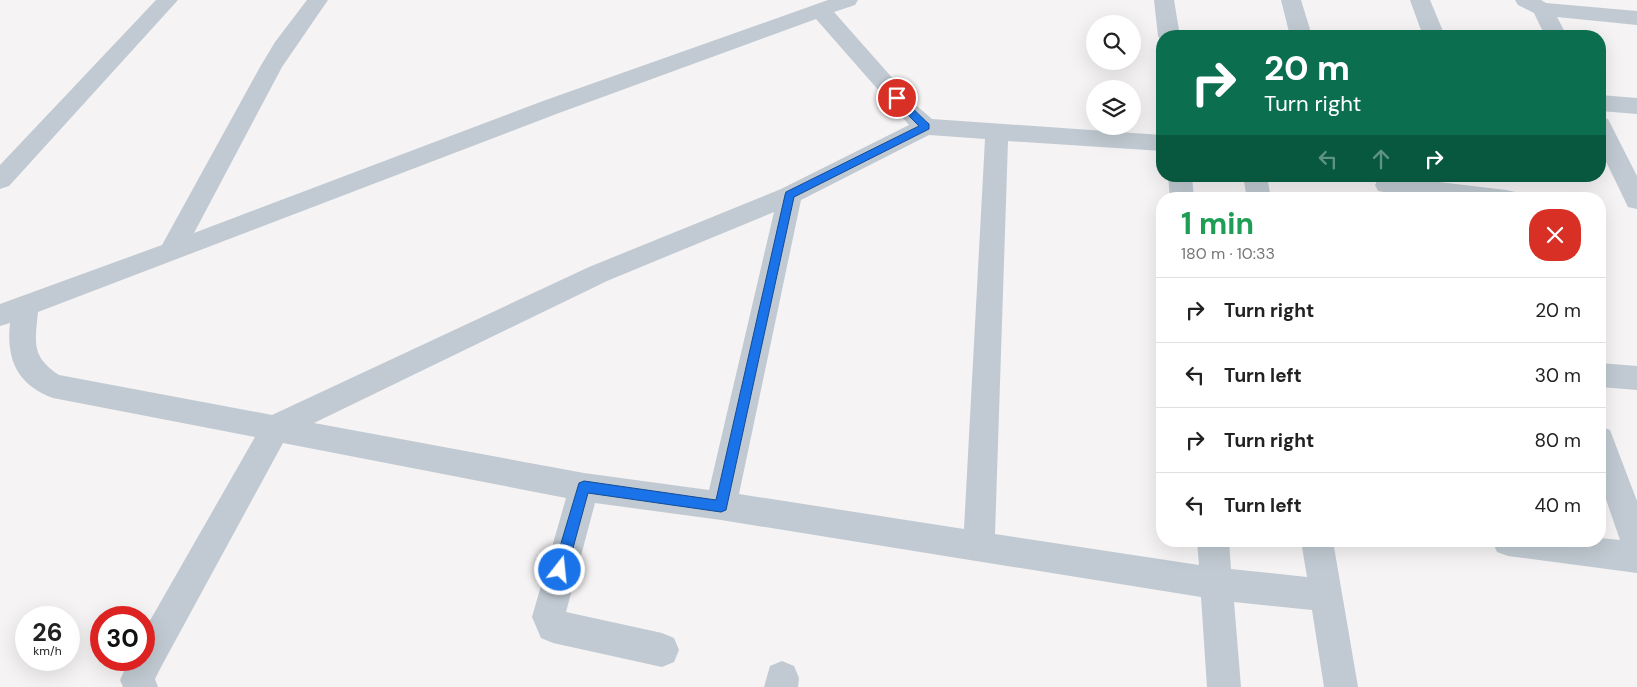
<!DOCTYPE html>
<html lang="en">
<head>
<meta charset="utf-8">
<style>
	body { margin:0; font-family:"DM Sans",sans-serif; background:#f6f6f6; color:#222; height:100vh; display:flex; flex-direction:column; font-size:19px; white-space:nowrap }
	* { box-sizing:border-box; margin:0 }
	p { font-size:16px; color:#767676 }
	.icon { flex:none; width:28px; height:28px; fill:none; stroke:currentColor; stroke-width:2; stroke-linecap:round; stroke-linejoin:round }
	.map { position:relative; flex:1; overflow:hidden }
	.panel { position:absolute; left:1156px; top:192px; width:450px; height:355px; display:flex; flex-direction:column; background:#fff; border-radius:20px; box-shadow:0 5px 20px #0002 }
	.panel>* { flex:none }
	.top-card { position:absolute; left:1156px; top:30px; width:450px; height:152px; border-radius:20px; box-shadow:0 5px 20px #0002; background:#0b6e4f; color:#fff; overflow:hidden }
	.controls { position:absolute; left:1086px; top:15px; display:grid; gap:10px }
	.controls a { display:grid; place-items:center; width:55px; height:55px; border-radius:50%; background:#fff; box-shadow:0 5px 20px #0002; font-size:25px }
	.speed { position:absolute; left:15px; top:606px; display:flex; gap:10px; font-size:25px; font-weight:700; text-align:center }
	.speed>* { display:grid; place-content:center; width:65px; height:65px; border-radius:50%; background:#fff; box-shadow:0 5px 20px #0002; line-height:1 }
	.speed small { font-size:12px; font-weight:400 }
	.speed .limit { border:8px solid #d22; background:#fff; color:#111 }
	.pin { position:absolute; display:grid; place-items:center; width:42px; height:42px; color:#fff; margin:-21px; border:2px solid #fff; border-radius:50%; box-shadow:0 1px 5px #0007 }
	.me { position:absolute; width:55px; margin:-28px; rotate:16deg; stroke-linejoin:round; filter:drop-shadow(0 0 4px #0008) }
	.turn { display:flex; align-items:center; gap:18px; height:105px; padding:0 25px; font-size:22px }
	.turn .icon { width:65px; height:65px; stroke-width:2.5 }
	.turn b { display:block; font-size:35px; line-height:42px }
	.lanes { display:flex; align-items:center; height:48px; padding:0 25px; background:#0003; justify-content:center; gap:25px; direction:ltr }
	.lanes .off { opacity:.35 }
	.round { display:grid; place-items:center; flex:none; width:52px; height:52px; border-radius:20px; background:#f6f6f6 }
	.headline { display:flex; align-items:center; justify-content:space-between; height:85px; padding:0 25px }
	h1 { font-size:30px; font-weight:700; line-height:38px; color:#1e9e55 }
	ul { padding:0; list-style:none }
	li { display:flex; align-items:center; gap:15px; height:65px; padding:0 25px; border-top:1px solid #e0e0e0 }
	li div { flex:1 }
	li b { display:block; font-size:19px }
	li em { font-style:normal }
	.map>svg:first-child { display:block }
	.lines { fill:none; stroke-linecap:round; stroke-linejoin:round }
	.minor { fill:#c1cad2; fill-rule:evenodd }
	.route { fill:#1a73e8; stroke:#114b97 }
</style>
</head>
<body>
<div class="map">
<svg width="1637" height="687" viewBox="0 0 1637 687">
	<rect width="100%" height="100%" fill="#f5f3f3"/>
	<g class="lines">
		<g class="minor">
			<polygon points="156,0 178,0 9,186 0,189 0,165"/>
			<path d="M307,0H328L282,67L194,233L543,101L828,0H858L855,5L834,12L918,107L932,119L1162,135V151L1008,141L995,534L1199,565L1197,541H1229L1231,569L1307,577L1301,541H1333L1358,687H1324L1312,610L1234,602L1241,687H1207L1201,597L721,520L595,503L566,612L662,633L674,638L679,650L674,662L662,667L553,643L541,638L532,617L566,498L283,443L161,667L155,679L158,687H123L120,680L129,660H144V631L255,437L53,398C17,385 6,359 10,323L0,326V304L162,245L260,67L275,42ZM816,19L909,125L781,189L589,267L272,415L59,375C31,356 35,343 38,312L559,113ZM929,135L985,139L964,529L739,494L801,200ZM774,212L709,490L584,473L314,423L607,281Z"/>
			<polygon points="1154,0 1174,0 1180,36 1162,36 1161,41 1158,36"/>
			<polygon points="1281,0 1301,0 1312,36 1290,36"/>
			<polygon points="1410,0 1430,0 1445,36 1423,36"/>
			<polygon points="1515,0 1541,0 1546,3 1637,11 1637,25 1557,17 1567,36 1545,36 1534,13 1518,5"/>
			<polygon points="1600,95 1637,98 1637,114 1600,111"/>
			<polygon points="1600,117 1608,119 1637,176 1637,209 1628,207 1600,149"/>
			<polygon points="1168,176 1192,176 1194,199 1170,199"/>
			<polygon points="1243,176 1267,176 1271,199 1247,199"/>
			<polygon points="1389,176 1506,190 1515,192 1518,199 1427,199 1378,191 1375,185 1378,179"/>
			<polygon points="1600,363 1637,366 1637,390 1600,387"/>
			<polygon points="1600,426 1610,430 1637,501 1637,573 1508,556 1497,552 1492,541 1600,541 1600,538 1620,540 1600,482"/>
			<polygon points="782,661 794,666 799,678 798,687 764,687 770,666"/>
		</g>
	</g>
	<path class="route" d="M897,95C903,98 922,118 929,124V129L794,197L726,510L721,512L588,493L567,570L565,574L560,576L555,574L553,570L579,483L584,481L716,500L785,195L786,192L919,126L894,101L892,98Z"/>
</svg>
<div class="controls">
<a><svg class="icon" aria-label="search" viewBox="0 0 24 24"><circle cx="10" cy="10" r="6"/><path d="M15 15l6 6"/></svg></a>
<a><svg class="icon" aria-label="layers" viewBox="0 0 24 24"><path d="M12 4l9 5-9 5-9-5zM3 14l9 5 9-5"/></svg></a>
</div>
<div class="speed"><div>26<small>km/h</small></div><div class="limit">30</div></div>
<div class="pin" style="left:897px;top:98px;background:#d93025"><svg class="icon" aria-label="arrive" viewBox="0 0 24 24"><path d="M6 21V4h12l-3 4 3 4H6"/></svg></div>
<svg class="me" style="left:560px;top:570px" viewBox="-20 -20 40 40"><circle r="17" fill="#1a73e8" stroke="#fff" stroke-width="3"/><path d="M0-11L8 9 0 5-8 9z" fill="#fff"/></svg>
<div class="top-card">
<div class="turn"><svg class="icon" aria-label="right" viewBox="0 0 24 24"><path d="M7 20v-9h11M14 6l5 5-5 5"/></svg><div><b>20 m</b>Turn right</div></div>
<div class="lanes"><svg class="icon off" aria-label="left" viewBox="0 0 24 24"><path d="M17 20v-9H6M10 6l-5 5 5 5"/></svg><svg class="icon off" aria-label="ahead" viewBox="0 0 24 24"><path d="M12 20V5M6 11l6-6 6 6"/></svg><svg class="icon" aria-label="right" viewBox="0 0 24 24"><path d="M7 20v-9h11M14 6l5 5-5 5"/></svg></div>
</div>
<section class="panel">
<div class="headline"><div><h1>1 min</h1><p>180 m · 10:33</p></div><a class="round" style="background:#d93025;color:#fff"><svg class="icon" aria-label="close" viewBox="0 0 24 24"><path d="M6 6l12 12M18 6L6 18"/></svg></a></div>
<ul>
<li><svg class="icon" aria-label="right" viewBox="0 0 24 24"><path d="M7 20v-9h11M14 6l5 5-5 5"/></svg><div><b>Turn right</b></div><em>20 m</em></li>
<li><svg class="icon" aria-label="left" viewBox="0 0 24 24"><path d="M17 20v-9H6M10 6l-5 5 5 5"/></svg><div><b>Turn left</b></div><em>30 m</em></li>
<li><svg class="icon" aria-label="right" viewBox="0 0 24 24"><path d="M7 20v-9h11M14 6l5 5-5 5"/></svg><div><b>Turn right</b></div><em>80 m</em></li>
<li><svg class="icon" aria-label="left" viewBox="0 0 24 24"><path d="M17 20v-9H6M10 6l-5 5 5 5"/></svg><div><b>Turn left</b></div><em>40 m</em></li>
</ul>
</section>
</div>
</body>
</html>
